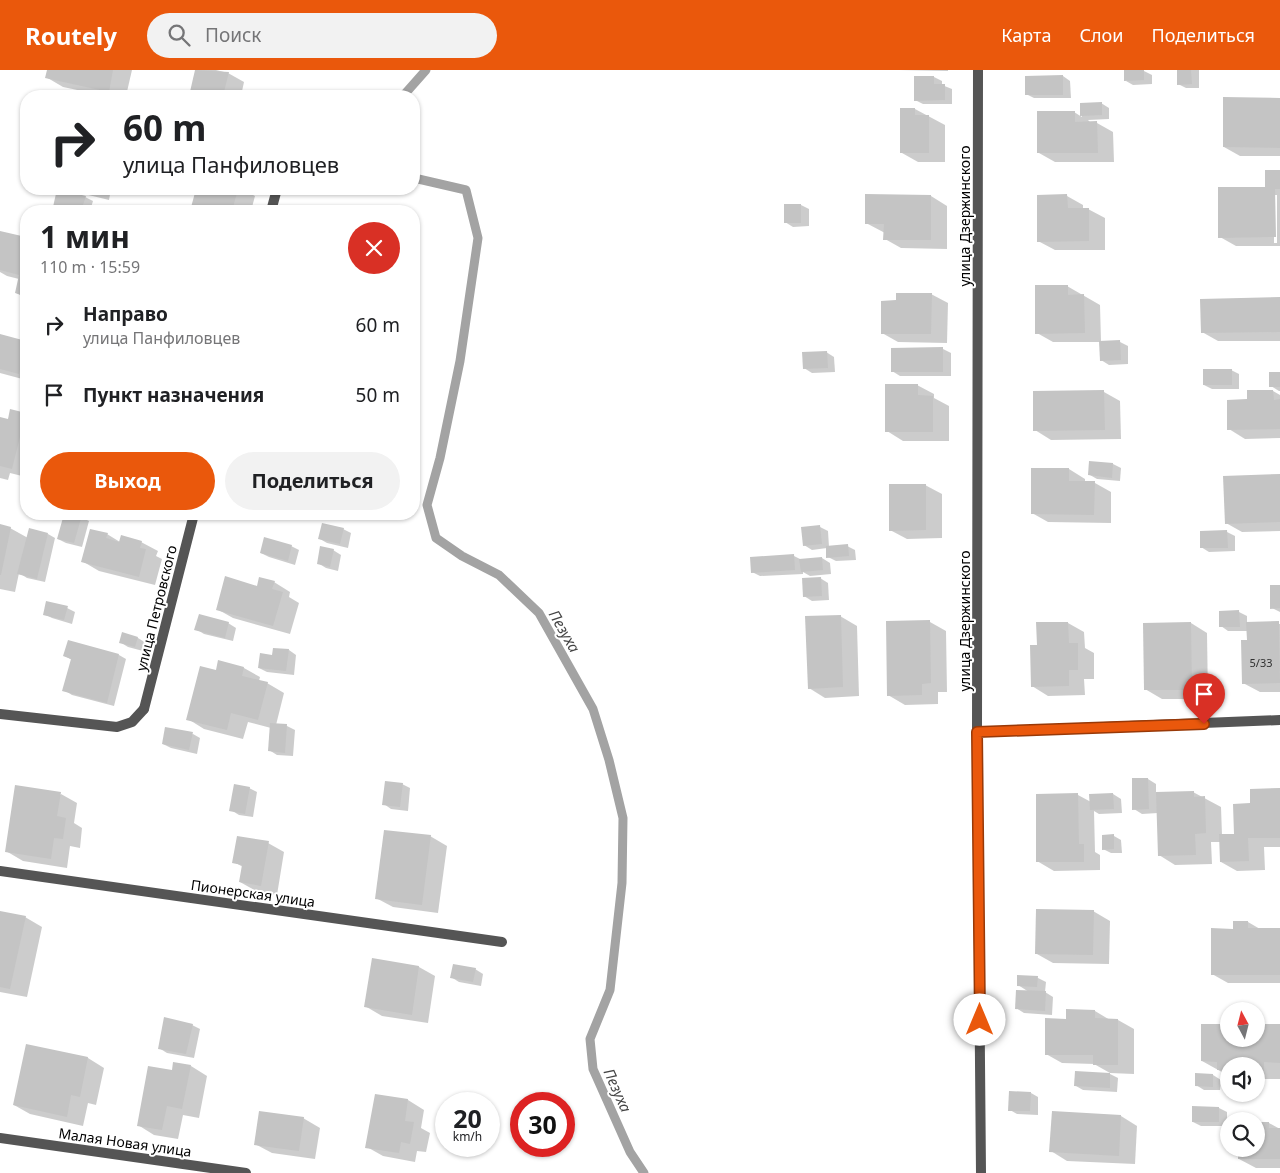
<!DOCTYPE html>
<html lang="ru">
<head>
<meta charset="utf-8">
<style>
	body { margin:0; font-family:"Noto Sans",sans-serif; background:#f2f2f2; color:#202124; height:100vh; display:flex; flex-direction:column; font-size:19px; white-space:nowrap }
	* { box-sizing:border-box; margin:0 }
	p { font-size:16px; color:#757577 }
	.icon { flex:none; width:28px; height:28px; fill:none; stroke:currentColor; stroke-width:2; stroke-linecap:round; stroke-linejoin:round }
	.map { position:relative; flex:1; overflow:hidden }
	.side { position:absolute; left:20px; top:135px; width:400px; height:315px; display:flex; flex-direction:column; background:#fff; border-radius:20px; box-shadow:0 1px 4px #0004 }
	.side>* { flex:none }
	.guide { position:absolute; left:20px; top:20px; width:400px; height:105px; border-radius:20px; box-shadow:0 1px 4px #0004; background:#fff; color:#202124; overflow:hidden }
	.needle { width:32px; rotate:353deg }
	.buttons { position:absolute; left:1220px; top:932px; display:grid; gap:10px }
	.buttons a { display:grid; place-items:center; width:45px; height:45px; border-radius:50%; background:#fff; box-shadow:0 1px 4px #0004; font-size:25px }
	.speed { position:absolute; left:435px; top:1022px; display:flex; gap:10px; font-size:25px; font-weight:700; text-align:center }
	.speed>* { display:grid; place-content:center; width:65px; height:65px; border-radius:50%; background:#fff; box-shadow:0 1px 4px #0004; line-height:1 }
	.speed small { font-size:12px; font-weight:400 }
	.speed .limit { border:8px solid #d22; background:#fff; color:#111 }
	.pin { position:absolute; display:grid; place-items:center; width:42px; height:42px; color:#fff; margin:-51px -21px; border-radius:50% 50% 50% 0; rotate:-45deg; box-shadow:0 0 5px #0007 }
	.pin .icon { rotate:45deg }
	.me { position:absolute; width:55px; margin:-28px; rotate:0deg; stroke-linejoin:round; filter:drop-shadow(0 0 4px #0008) }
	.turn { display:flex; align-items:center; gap:18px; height:105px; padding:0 20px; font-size:22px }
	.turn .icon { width:65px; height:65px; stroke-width:2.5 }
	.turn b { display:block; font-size:35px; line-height:42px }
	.round { display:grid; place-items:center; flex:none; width:52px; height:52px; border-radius:26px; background:#f2f2f2 }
	.headline { display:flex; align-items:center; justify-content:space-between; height:85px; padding:0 20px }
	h1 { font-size:30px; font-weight:700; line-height:38px }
	.primary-button { display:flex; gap:10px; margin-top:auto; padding:10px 20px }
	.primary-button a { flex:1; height:58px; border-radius:30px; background:#ea580c; color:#fff; font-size:20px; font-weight:700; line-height:58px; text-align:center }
	.primary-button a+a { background:#f2f2f2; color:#202124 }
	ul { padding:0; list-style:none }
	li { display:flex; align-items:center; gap:15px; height:70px; padding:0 20px }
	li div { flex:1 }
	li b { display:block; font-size:19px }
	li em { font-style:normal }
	header { display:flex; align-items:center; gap:30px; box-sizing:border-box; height:70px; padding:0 25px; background:#ea580c; color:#fff }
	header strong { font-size:24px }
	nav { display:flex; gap:28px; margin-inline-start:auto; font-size:18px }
	.search { width:350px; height:45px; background:#f2f2f2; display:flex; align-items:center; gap:12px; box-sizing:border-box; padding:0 18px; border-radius:28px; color:#757577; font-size:19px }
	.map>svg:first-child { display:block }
	.shadow { fill:#0003; fill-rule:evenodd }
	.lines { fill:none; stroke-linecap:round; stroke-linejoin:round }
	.stream { stroke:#a3a3a3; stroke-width:9 }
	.building { fill:#c4c4c4 }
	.lane { stroke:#555; stroke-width:10 }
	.street { stroke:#555; stroke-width:10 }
	.route-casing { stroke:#983908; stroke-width:12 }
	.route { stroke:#ea580c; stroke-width:9 }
	.labels { text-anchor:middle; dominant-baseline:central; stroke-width:4; stroke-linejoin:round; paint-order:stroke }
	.number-label { font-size:11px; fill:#313131 }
	.street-label { font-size:14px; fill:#000; stroke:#fff }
	.water-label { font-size:15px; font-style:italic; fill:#444; stroke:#fff }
</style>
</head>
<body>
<header>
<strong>Routely</strong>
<div class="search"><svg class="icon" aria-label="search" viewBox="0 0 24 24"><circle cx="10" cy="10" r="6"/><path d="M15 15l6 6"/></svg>Поиск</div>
<nav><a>Карта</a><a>Слои</a><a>Поделиться</a></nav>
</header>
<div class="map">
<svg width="1280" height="1103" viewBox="0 0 1280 1103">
	<rect width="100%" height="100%" fill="#fff"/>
	<g class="shadow">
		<polygon points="48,0 132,0 126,26 106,26 63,17 46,7"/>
		<polygon points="196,0 216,0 228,3 244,12 241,26 191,26"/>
		<polygon points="899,0 948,0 948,1"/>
		<polygon points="1178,0 1199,0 1199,18 1186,18 1178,14"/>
		<polygon points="1144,1 1152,5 1152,14 1133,15 1126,11"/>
		<polygon points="1063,6 1070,11 1071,28 1034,28 1026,24"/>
		<polygon points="934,7 942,11 942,15 952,19 952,34 923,34 915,30"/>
		<polygon points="1280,29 1280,86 1240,86 1224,77"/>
		<polygon points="1101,33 1109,38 1109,49 1088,50 1091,53 1097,53 1113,62 1114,92 1055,92 1039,83 1074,42 1082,47 1081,34"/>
		<polygon points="915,39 945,55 945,92 918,92 902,83"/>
		<path d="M1280,101V176H1236L1220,167ZM1274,125H1277V173H1274Z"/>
		<polygon points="59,119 111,119 109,130 72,121 71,123 85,127 93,131 90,141 62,141 54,137"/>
		<polygon points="197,119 242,119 255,126 251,141 191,141"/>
		<polygon points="931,126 947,136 947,179 901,178 885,169 885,163 866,153"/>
		<polygon points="1067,126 1083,135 1083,139 1088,139 1105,148 1105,180 1055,180 1038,171"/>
		<polygon points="801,135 809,139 809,156 793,157 785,152"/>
		<polygon points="0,162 26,169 26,228 16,223 19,209 7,206 0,202"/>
		<polygon points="1067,216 1100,235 1101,272 1120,272 1128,276 1128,294 1109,295 1101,290 1100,272 1053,272 1037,263"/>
		<polygon points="931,224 948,233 947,273 898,272 882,263 897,231"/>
		<polygon points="1280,229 1280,271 1218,271 1202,262"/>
		<polygon points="0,265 26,272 26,310 0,303"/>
		<polygon points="943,279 951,283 951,306 900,306 892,301"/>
		<polygon points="826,282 834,287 835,302 812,303 804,298"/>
		<polygon points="1231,300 1239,304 1239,319 1212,319 1204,315"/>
		<polygon points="1280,303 1280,321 1279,321 1271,316"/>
		<polygon points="917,315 934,324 934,328 949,336 949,371 903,371 887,361"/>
		<polygon points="1273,321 1280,325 1280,368 1245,369 1229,359 1248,331"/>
		<polygon points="1034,322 1104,322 1120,331 1121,369 1051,370 1035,360"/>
		<polygon points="11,340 26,344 26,407 10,403 8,410 0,408 0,349 8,351"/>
		<polygon points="1113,394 1121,398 1120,411 1097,409 1090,405"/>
		<polygon points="1069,399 1085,409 1085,413 1095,413 1111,422 1111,453 1048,452 1032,443"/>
		<polygon points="1280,405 1280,461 1242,462 1226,453"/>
		<polygon points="925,415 942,424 942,468 907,469 890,460"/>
		<polygon points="65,444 81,447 89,451 82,477 66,473 58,469"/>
		<polygon points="0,456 10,458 28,468 48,464 55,468 45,512 27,508 19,503 15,522 0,519"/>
		<polygon points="820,457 828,461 829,477 847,476 855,480 856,490 836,491 828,487 827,478 812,480 804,475"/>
		<polygon points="343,459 351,463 348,478 327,473 320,469"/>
		<polygon points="1227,462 1235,466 1235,481 1209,482 1201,477"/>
		<polygon points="107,464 120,472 141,472 158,481 156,486 162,489 155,515 99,501 82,491"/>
		<polygon points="291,476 299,480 295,495 269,487 261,483"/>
		<polygon points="333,480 341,485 338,501 326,498 318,493"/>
		<polygon points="794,486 802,490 822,488 830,493 831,504 810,506 803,502 803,504 760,506 752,502 751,489"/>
		<polygon points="820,508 828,513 829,530 812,531 804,526"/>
		<polygon points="274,512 290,522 289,527 299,533 290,564 233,548 217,539 258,517"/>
		<polygon points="1280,516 1280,542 1272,538"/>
		<polygon points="67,538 75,542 72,554 52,548 44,544"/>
		<polygon points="1239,542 1247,546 1247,553 1280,554 1280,622 1260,622 1243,613 1248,561 1228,561 1221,556"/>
		<polygon points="840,546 857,556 859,626 825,628 809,618"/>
		<polygon points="930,552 946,561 947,622 938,622 938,634 905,635 888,625"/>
		<polygon points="228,553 236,558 233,571 204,564 196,559"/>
		<polygon points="1038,553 1068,553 1084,562 1085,578 1094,583 1094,609 1084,609 1085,625 1048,626 1032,616 1038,576"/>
		<polygon points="1191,553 1207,563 1208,629 1162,629 1145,619"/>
		<polygon points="123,564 138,568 146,573 143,581 128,577 120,572"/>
		<polygon points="289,580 296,585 294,605 267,602 259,598 273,586"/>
		<polygon points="119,585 126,589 114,636 72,625 64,620 72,590 65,586"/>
		<polygon points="219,592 244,598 260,607 259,611 267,613 284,623 276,655 287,656 295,660 293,686 277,685 269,680 271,658 248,652 243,669 204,659 188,649 217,602"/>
		<polygon points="193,664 200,668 197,684 171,678 163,674"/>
		<polygon points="1133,709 1148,709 1156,714 1156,723 1193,722 1221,737 1222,765 1235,765 1252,735 1280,719 1280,777 1264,777 1265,800 1237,801 1221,792 1220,772 1211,772 1212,794 1175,795 1159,785 1158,743 1142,744 1134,739"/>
		<polygon points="402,714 410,718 408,741 391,739 384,734"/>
		<polygon points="249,718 257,722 253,747 239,745 231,740"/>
		<polygon points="61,724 77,733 74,753 82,758 80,778 70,776 67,798 23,791 6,781"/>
		<polygon points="1113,724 1121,729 1122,743 1099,744 1094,741 1095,782 1100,785 1100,800 1054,801 1037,791 1037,725 1078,725 1091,732 1091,725"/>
		<polygon points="430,766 447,776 438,843 393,837 376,828"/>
		<polygon points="1114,766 1121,770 1122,783 1111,783 1103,779"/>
		<polygon points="268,773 284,782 277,825 256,821 240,812 243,797 234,792"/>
		<polygon points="1093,841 1110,851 1109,894 1053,893 1037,884"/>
		<polygon points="0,844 25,847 42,857 27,927 0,922"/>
		<polygon points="1248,852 1260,859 1280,859 1280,913 1228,913 1212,904 1234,860"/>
		<polygon points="373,889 419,897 435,906 428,953 382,946 365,936"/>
		<polygon points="475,899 483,904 481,916 459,912 451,907"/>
		<polygon points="1038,908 1046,912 1045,922 1053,927 1052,945 1024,943 1016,938 1029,922 1018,915"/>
		<polygon points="1095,941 1110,950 1118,950 1134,959 1134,1004 1110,1003 1094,994 1062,993 1046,984"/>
		<polygon points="1256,949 1268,956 1280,956 1280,1009 1256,1009 1256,996 1229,996 1229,1006 1202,991 1229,969 1256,969"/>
		<polygon points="192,955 200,959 194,988 167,983 159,978"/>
		<polygon points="27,976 88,988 104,998 96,1035 88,1033 83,1056 30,1044 14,1035"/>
		<polygon points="191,996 207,1006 199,1048 183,1045 178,1069 154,1065 138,1055 173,1002"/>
		<polygon points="1076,1002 1110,1004 1118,1008 1117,1022 1083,1020 1076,1016"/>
		<polygon points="1213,1005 1221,1010 1220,1020 1204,1020 1196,1015"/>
		<polygon points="1031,1023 1038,1027 1038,1045 1017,1044 1010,1040"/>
		<polygon points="376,1025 408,1030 424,1040 421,1058 430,1063 426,1082 417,1081 415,1092 383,1086 367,1077"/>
		<polygon points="1194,1038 1219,1038 1227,1042 1227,1056 1201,1056 1193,1052"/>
		<polygon points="1121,1046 1137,1056 1135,1094 1067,1091 1051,1081"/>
		<polygon points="303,1048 320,1058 315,1089 272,1083 255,1074"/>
		<polygon points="1269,1053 1280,1059 1280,1098 1256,1098 1239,1089 1239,1079 1256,1079"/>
	</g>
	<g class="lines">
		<g class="stream">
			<polyline points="403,26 426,0"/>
			<polyline points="414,108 466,120 478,168 460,291 440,388 427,435 436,468 462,486 499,505 539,543 593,639 609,690 623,748 622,813 610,920 590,969 593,999 630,1082 644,1103"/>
		</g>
	</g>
	<g class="building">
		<polygon points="47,0 113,0 109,22 45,8"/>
		<polygon points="195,0 229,2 223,26 189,26"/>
		<polygon points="1124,0 1144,0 1144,10 1124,11"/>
		<polygon points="1177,0 1191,0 1192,14 1177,15"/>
		<polygon points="1063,5 1063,25 1025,25 1025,6"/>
		<polygon points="914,6 934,6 934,14 945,14 945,30 914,31"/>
		<polygon points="1223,27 1280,28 1280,78 1223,77"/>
		<polygon points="1102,32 1102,45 1080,46 1080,33"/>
		<polygon points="900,38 915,38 915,45 929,45 929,83 900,83"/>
		<polygon points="1037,41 1075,41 1075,52 1097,51 1098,83 1037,83"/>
		<polygon points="1265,100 1280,100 1280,119 1275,119 1276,167 1218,168 1218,117 1265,117"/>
		<polygon points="57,119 86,126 81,141 69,141 53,137"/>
		<polygon points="196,119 238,119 232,141 190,141"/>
		<polygon points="865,124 931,125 931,170 883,170 884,154 865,154"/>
		<polygon points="1067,124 1068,138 1089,138 1089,171 1037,172 1037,125"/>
		<rect x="784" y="134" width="17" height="19"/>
		<polygon points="0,161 26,167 26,226 15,223 19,205 0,200"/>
		<polygon points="1035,215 1068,215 1068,225 1084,224 1085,263 1035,264"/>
		<polygon points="896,223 932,223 931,264 881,264 881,231 896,230"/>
		<polygon points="1280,227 1280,262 1201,263 1200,229"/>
		<polygon points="0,264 26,271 19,304 0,299"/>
		<polygon points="1120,270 1121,290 1100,291 1099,271"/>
		<polygon points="943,277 943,302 891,302 891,278"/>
		<polygon points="827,281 828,298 803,299 802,282"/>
		<rect x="1203" y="299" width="29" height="16"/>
		<rect x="1269" y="302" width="11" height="15"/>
		<polygon points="885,314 918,314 918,325 933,326 933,362 885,362"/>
		<polygon points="1104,320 1105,360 1033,361 1033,321"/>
		<polygon points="1247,320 1273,320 1274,330 1280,329 1280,359 1227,360 1227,330 1247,329"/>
		<polygon points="10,339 26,343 12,399 0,396 0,347 8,349"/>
		<polygon points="1089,391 1113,393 1112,408 1088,405"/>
		<polygon points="1031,398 1069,398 1069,411 1095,411 1094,445 1031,444"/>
		<polygon points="1280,404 1280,452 1225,454 1223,406"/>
		<polygon points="889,414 926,414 926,460 889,461"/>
		<polygon points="64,444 82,445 74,473 57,469"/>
		<polygon points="322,453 344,458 340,474 318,469"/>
		<polygon points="0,454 11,457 1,505 0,505"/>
		<polygon points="820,455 822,474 803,476 801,457"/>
		<polygon points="29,458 48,463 37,509 17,504"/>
		<polygon points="90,459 108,463 106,468 119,472 121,465 142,471 140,478 146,479 139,507 81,492"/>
		<polygon points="1227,460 1228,478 1200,478 1200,461"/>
		<polygon points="264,467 292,475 288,491 260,483"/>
		<polygon points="848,474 849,486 826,488 826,476"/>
		<polygon points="320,476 334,479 330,497 317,494"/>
		<polygon points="794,484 795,500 751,503 750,487"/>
		<polygon points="822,487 823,500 801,502 799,489"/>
		<polygon points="225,506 257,516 259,507 275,511 272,519 283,522 273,556 216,540"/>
		<polygon points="821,507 822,526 803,527 802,508"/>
		<polygon points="1270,515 1280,515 1280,538 1270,539"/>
		<polygon points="46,531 68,536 64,550 43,545"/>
		<polygon points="1239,540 1240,557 1219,557 1219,541"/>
		<polygon points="199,544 229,552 225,568 194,560"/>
		<polygon points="841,545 843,617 808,619 805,546"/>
		<polygon points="930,550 931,613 922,614 922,625 887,626 886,551"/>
		<polygon points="1279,551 1280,613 1242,614 1241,570 1247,570 1246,552"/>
		<polygon points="1036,552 1068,552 1069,573 1078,573 1078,600 1069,600 1069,616 1031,617 1030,575 1037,575"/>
		<polygon points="1191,552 1192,620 1144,620 1143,553"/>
		<polygon points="122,562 138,567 135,577 119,573"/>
		<polygon points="68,570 119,584 107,633 62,621 71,589 63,586"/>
		<polygon points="273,578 289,579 286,601 258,598 260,583 272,585"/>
		<polygon points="218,590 244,597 242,606 268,612 258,650 231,643 227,660 186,650 200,596 216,600"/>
		<polygon points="270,653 287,654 285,683 268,681"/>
		<polygon points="165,657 193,662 189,680 162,674"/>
		<polygon points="1132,708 1148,708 1149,739 1132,740"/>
		<polygon points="385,711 403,713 400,737 382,735"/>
		<polygon points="234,714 250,717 245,744 229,741"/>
		<polygon points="15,715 61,722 57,746 66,748 63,769 54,768 51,789 5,782"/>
		<polygon points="1280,718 1280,768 1248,768 1249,791 1220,792 1219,764 1234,764 1233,734 1250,733 1250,719"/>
		<polygon points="1194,721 1194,727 1205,726 1206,763 1195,764 1196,785 1158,786 1156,722"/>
		<polygon points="1078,723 1079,774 1084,774 1084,792 1036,792 1036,724"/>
		<polygon points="1113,723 1114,739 1090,740 1089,724"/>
		<polygon points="384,760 431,765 422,835 375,829"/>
		<polygon points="1114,764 1114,779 1102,780 1102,765"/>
		<polygon points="237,766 269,771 261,816 239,812 242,795 232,793"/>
		<polygon points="1036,839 1094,840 1093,885 1035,884"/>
		<polygon points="0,841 26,846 10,919 0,917"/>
		<polygon points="1233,851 1248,851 1248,858 1280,858 1280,905 1211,905 1211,858 1233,859"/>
		<polygon points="372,888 419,896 412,945 364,937"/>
		<polygon points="453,894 476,898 473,912 450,908"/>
		<polygon points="1017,905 1038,906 1037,917 1017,916"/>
		<polygon points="1016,920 1046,921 1045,941 1015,939"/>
		<polygon points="1066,939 1095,940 1095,948 1118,949 1118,995 1093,995 1093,985 1045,985 1045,948 1066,949"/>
		<polygon points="164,947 193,954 186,984 158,979"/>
		<polygon points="1201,954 1229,954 1229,969 1256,969 1256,954 1280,954 1280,993 1264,992 1264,1001 1256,1001 1256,996 1229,996 1229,1000 1217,1000 1217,992 1201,991"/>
		<polygon points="26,974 88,987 80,1027 71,1025 67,1047 13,1035"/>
		<polygon points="173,992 191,995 182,1039 167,1036 162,1060 137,1056 148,996 172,1000"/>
		<polygon points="1075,1001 1110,1003 1110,1018 1074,1016"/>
		<polygon points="1195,1003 1213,1004 1213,1017 1195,1016"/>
		<polygon points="1009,1021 1031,1022 1030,1041 1008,1041"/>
		<polygon points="375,1024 408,1029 405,1051 414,1052 410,1074 401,1072 399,1083 365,1078"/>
		<polygon points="1192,1036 1219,1037 1219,1052 1192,1052"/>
		<polygon points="259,1041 304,1047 299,1081 254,1075"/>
		<polygon points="1052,1041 1121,1045 1119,1086 1049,1082"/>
		<polygon points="1256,1052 1269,1052 1269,1058 1280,1058 1280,1089 1238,1089 1238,1079 1256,1079"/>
	</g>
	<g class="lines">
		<polyline class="lane" points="0,644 117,657 132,652 144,639"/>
		<g class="street">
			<polyline points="978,0 977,662 981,1103"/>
			<polyline points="271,141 277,119"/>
			<polyline points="144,639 194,444"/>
			<polyline points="977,662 1280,650"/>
			<polyline points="0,801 502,872"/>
			<polyline points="0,1068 246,1103"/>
		</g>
	</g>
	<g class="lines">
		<defs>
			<polyline id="route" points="980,950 977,662 1204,654"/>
		</defs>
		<use href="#route" class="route-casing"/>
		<use href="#route" class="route"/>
	</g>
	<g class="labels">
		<g class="number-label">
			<text x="1261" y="592">5/33</text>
		</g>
		<g class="street-label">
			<text transform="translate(964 146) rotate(-90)">улица Дзержинского</text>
			<text transform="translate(156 538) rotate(-76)">улица Петровского</text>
			<text transform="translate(964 551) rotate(-90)">улица Дзержинского</text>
			<text transform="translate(253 823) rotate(8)">Пионерская улица</text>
			<text transform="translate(125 1072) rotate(8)">Малая Новая улица</text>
		</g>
		<g class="water-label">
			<text transform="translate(565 561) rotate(60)">Пезуха</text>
			<text transform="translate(618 1020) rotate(66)">Пезуха</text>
		</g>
	</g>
</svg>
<div class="buttons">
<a><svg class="needle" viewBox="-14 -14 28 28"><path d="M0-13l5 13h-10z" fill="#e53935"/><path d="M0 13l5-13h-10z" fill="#757577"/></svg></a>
<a><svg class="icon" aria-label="sound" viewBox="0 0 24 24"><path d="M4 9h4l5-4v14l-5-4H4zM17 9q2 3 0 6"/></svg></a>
<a><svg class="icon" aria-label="search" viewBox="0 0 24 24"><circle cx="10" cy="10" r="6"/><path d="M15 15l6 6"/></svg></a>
</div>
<div class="speed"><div>20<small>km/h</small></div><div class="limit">30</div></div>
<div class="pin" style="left:1204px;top:654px;background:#d93025"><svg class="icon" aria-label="arrive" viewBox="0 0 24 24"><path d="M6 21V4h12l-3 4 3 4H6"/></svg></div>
<svg class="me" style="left:980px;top:950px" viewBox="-20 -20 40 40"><circle r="19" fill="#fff"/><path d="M0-13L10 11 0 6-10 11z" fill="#ea580c"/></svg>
<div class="guide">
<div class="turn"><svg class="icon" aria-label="right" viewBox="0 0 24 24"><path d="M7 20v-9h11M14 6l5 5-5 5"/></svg><div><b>60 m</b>улица Панфиловцев</div></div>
</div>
<section class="side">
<div class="headline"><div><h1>1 мин</h1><p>110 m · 15:59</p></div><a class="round" style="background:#d93025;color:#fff"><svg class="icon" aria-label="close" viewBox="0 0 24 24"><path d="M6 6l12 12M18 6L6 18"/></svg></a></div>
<ul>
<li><svg class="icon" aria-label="right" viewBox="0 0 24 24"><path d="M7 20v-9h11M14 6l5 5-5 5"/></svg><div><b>Направо</b><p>улица Панфиловцев</p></div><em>60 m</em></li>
<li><svg class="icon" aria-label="arrive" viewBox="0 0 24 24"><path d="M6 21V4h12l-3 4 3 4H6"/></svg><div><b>Пункт назначения</b></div><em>50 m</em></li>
</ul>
<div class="primary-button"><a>Выход</a><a>Поделиться</a></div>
</section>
</div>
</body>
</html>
